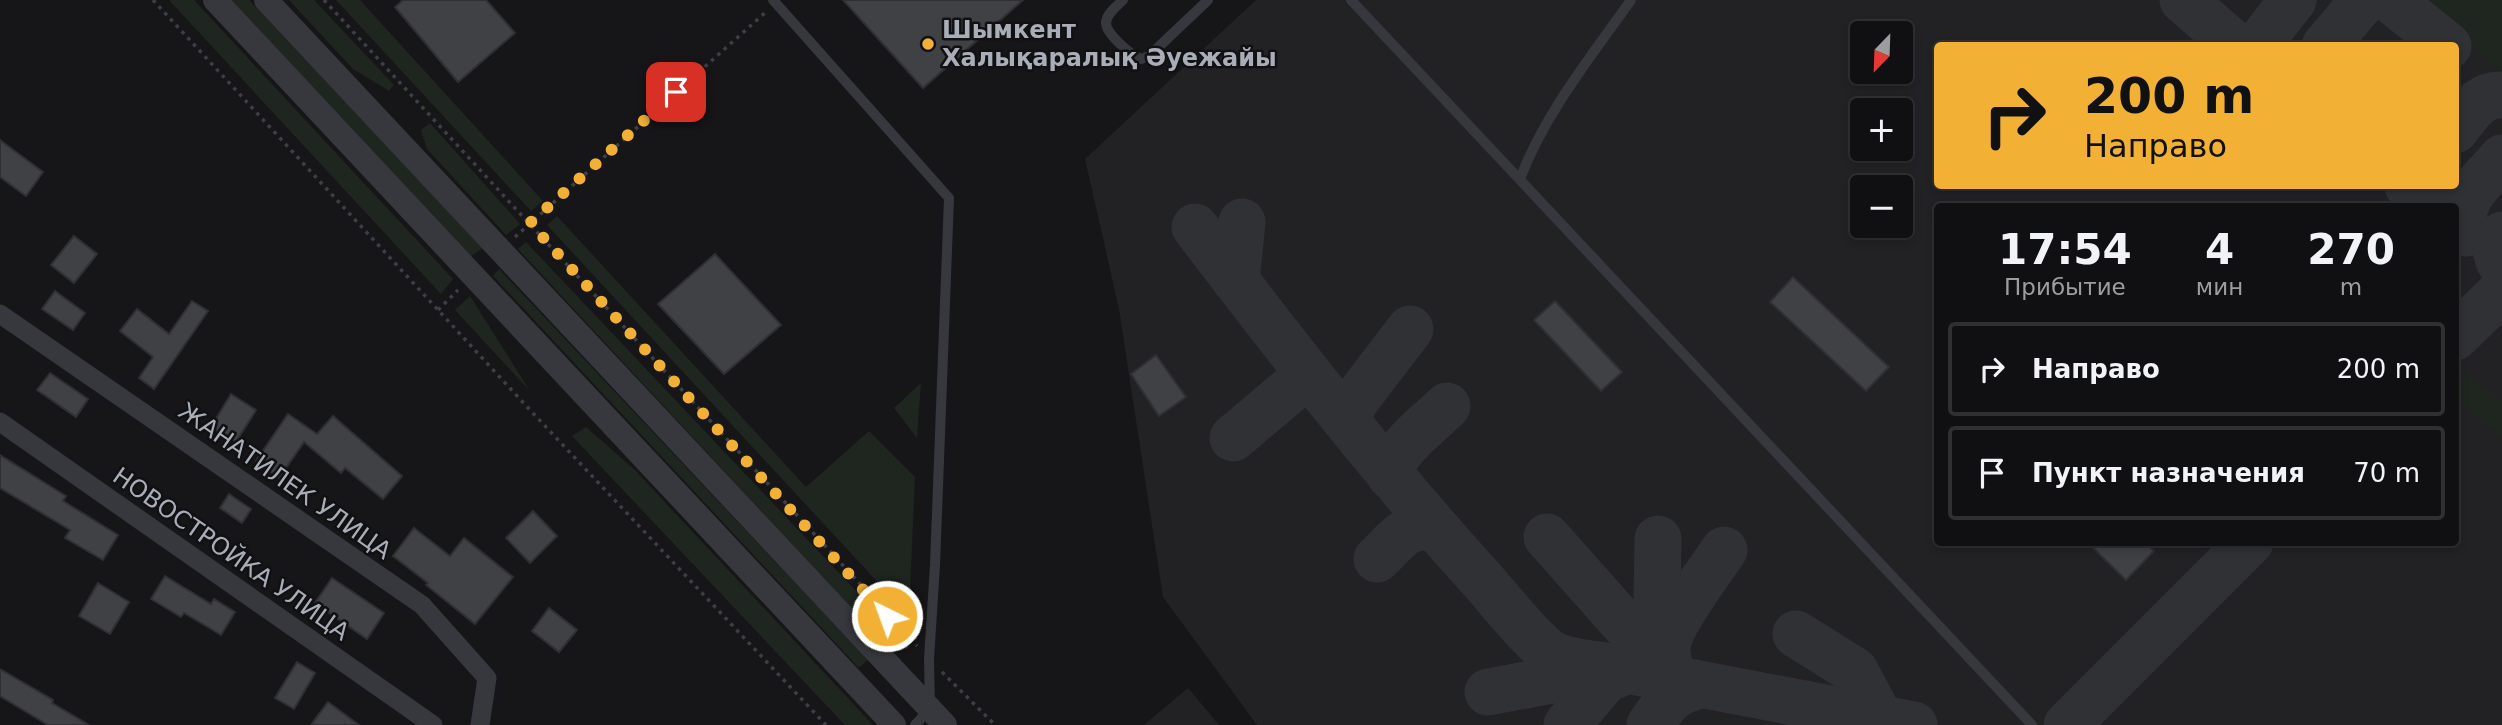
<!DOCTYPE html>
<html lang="ru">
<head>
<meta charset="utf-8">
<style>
	body { margin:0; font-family:"DejaVu Sans",sans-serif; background:#1e1e20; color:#f1f3f6; height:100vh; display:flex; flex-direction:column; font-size:26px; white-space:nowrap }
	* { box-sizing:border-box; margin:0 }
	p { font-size:23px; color:#9c9d9f }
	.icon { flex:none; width:38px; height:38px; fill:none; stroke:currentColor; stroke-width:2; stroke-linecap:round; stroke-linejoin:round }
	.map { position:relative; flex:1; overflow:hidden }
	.details { position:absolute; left:1934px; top:203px; width:525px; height:343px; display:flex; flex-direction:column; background:#101012; border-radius:7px; box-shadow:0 4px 10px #0003,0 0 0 2px #303032 }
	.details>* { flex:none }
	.hud { position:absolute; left:1934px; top:42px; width:525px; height:147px; border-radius:7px; box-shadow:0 4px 10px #0003,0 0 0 2px #303032; background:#f2b134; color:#111; overflow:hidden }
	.needle { width:46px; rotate:203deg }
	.fabs { position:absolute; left:1850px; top:21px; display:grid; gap:14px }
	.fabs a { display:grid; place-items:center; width:63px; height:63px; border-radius:7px; background:#101012; box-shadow:0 4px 10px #0003,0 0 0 2px #303032; font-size:35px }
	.pin { position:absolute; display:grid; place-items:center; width:60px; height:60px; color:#fff; margin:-30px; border-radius:14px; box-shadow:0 4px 10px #0006 }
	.me { position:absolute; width:77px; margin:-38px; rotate:318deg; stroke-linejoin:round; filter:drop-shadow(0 0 5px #0008) }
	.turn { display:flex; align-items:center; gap:24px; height:147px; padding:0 35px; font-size:32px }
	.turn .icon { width:91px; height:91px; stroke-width:2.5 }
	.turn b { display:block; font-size:49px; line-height:60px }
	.eta { display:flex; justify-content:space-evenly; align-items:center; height:119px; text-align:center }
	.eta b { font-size:42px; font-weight:700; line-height:49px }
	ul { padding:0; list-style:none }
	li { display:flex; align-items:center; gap:21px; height:94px; margin:0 14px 10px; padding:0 21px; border:4px solid #303032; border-radius:7px }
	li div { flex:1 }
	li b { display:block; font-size:26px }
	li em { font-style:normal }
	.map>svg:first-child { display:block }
	.built { fill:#222225; fill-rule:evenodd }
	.green { fill:#1e261f }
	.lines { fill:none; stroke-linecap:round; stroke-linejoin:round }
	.taxiway { stroke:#303135; stroke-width:47 }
	.building { fill:#404145; stroke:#303034; stroke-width:2 }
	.path { stroke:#3d3f44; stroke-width:3.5; stroke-dasharray:3.5 5; stroke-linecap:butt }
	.service { stroke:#37383d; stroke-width:10 }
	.minor { stroke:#37383d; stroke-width:19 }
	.tertiary { stroke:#37383d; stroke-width:24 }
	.route { stroke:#f2b134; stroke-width:12; stroke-dasharray:0 21.6 }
	.poi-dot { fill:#f2b134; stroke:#111113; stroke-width:2.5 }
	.labels { text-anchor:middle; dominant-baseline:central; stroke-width:5; stroke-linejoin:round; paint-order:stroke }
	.poi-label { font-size:24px; font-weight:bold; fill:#a8adb8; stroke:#111113; text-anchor:start }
	.street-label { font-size:24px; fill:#a8adb8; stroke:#111113 }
</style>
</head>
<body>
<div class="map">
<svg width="2502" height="725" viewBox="0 0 2502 725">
	<rect width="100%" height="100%" fill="#161618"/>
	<g class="built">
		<path d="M1256,0H2502V725H1257L1163,597L1119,309L1085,159ZM1862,33H1900V72H1862ZM1937,46H2455V186H1937ZM1862,110H1900V149H1862ZM1862,187H1900V226H1862ZM1937,206H2455V542H1937Z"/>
		<polygon points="1188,688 1219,725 1144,725"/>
	</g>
	<g class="green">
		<polygon points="169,0 194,0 453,279 441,294"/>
		<polygon points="230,0 249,0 483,248 470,257"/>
		<polygon points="289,0 314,0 394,85 389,91 353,69"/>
		<polygon points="336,0 360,0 543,201 531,211"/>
		<polygon points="2416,0 2502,0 2502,71"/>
		<polygon points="430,123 520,224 506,235 427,149 421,130"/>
		<polygon points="557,216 806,487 869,431 915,477 909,616 547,225"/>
		<polygon points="526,242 910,648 893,653 518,249"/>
		<polygon points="499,269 868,660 859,668 493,276"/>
		<polygon points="470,296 530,391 455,310"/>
		<polygon points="2455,367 2502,400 2502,438 2455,398"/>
		<polygon points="921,383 917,438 894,408"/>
		<polygon points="586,427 635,470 873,725 845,725 572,436"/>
	</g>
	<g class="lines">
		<g class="taxiway">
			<polyline points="2183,0 2236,46"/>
			<polyline points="2391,0 2448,46"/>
			<polyline points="2257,46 2293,0"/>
			<polyline points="2325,46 2364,0"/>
			<path d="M2455,130C2469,113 2478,94 2502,95"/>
			<polyline points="2408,186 2433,206"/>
			<path d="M1195,227C1288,349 1381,469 1484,582C1498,598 1537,647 1554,655C1569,663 1599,664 1616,668"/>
			<path d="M2466,233C2455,200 2482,182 2502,158"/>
			<polyline points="2499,261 2496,250 2502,235"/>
			<polyline points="1236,281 1242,222"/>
			<polyline points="2455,337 2502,291"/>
			<polyline points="1349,424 1350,412 1355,401 1410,329"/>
			<polyline points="1233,438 1297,384 1308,382 1317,386"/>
			<path d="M1390,475C1391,451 1430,423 1447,406"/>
			<path d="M1547,537L1673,679C1669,666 1665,654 1668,641C1674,618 1710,571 1724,550"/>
			<path d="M1377,559C1396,541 1409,519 1437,530"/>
			<polyline points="1796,634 1855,671 1880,718"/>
			<polyline points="1656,657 1658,539"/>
			<polyline points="1488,692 1616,668 1914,725"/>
			<polyline points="1567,725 1606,679 1628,670"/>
			<path d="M1650,725C1666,702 1672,692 1701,685"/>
			<polyline points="2067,725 2250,542"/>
		</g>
	</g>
	<g class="building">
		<polygon points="403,0 486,0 515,33 458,82 395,7"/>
		<polygon points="843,0 1023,0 923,88"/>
		<polygon points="0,140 43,172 26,196 0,177"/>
		<polygon points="74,236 97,254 74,283 51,265"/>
		<polygon points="715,254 781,325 724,374 658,304"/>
		<polygon points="1793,277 1889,367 1866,391 1770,302"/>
		<polygon points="55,291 85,313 73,330 42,309"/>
		<polygon points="192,301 208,311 154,389 139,378 153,357 120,331 137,309 169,334"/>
		<polygon points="1555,301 1622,372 1601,391 1534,320"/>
		<polygon points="1156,355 1186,397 1159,416 1131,374"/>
		<polygon points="50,373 88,399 76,417 37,390"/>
		<polygon points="231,394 256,410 236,442 211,427"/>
		<polygon points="288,414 317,434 333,416 402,476 383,499 345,468 341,473 304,442 279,478 256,461"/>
		<polygon points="0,455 66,496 63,501 118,535 103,560 65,538 70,530 0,488"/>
		<polygon points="229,494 251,509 242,523 220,508"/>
		<polygon points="533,511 557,536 530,563 506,538"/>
		<polygon points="414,528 450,556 464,538 513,577 475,624 426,585 428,583 393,556"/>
		<polygon points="2087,542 2144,542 2154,551 2126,580"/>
		<polygon points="165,576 211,604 214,599 235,612 221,635 184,613 181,617 151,599"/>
		<polygon points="332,578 384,613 367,639 315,603"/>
		<polygon points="98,583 129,602 110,634 79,616"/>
		<polygon points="549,608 577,630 559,652 532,631"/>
		<polygon points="297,662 315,673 294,709 275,698"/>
		<polygon points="0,669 53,700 52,703 89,725 48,725 0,696"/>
		<polygon points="328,702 359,725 311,725"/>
	</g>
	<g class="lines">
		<g class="path">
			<polyline points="153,0 530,410 826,725"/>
			<polyline points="324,0 917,646"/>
			<polyline points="515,237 767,11"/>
			<polyline points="438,310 458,290"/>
			<polyline points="942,672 995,725"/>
		</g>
		<g class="service">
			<polyline points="773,0 949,198 935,565 929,659 930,709 915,725"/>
			<path d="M1123,0C1117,6 1106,14 1106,23C1106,34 1131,55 1141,59L1149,56L1208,0"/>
			<polyline points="1351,0 2032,725"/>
			<path d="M1520,179C1545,113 1590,58 1631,0"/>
		</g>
		<g class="minor">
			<polyline points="0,314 422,605 487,678 480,725"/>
			<polyline points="0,422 433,725"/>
		</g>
		<g class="tertiary">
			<polyline points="215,0 894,725"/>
			<polyline points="266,0 945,725"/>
		</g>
	</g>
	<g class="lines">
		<polyline class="route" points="676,92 530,223 887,616"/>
	</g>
	<circle class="poi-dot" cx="928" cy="44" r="7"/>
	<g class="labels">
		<g class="poi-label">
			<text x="942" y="30">Шымкент<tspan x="942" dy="28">Халықаралық Әуежайы</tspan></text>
		</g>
		<g class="street-label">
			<text transform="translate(285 481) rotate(35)">ЖАНАТИЛЕК УЛИЦА</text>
			<text transform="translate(231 554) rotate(35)">НОВОСТРОЙКА УЛИЦА</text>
		</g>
	</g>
</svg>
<div class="fabs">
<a><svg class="needle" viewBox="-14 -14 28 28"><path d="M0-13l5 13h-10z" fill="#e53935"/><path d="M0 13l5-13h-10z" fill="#9c9d9f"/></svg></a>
<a>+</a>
<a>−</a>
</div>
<div class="pin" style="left:676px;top:92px;background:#d93025"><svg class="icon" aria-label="arrive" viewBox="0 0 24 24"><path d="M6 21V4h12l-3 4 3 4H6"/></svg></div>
<svg class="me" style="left:887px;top:616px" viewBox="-20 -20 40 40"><circle r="17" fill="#f2b134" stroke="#fff" stroke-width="3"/><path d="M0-11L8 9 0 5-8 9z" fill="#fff"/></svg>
<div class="hud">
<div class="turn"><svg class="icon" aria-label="right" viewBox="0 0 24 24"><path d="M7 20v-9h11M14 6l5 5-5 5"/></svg><div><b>200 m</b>Направо</div></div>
</div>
<section class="details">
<div class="eta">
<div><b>17:54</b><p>Прибытие</p></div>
<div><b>4</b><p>мин</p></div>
<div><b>270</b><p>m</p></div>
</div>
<ul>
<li><svg class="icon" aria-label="right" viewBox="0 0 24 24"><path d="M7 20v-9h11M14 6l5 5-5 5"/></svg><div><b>Направо</b></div><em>200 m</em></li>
<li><svg class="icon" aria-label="arrive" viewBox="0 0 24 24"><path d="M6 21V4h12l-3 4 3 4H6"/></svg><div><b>Пункт назначения</b></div><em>70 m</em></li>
</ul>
</section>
</div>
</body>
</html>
